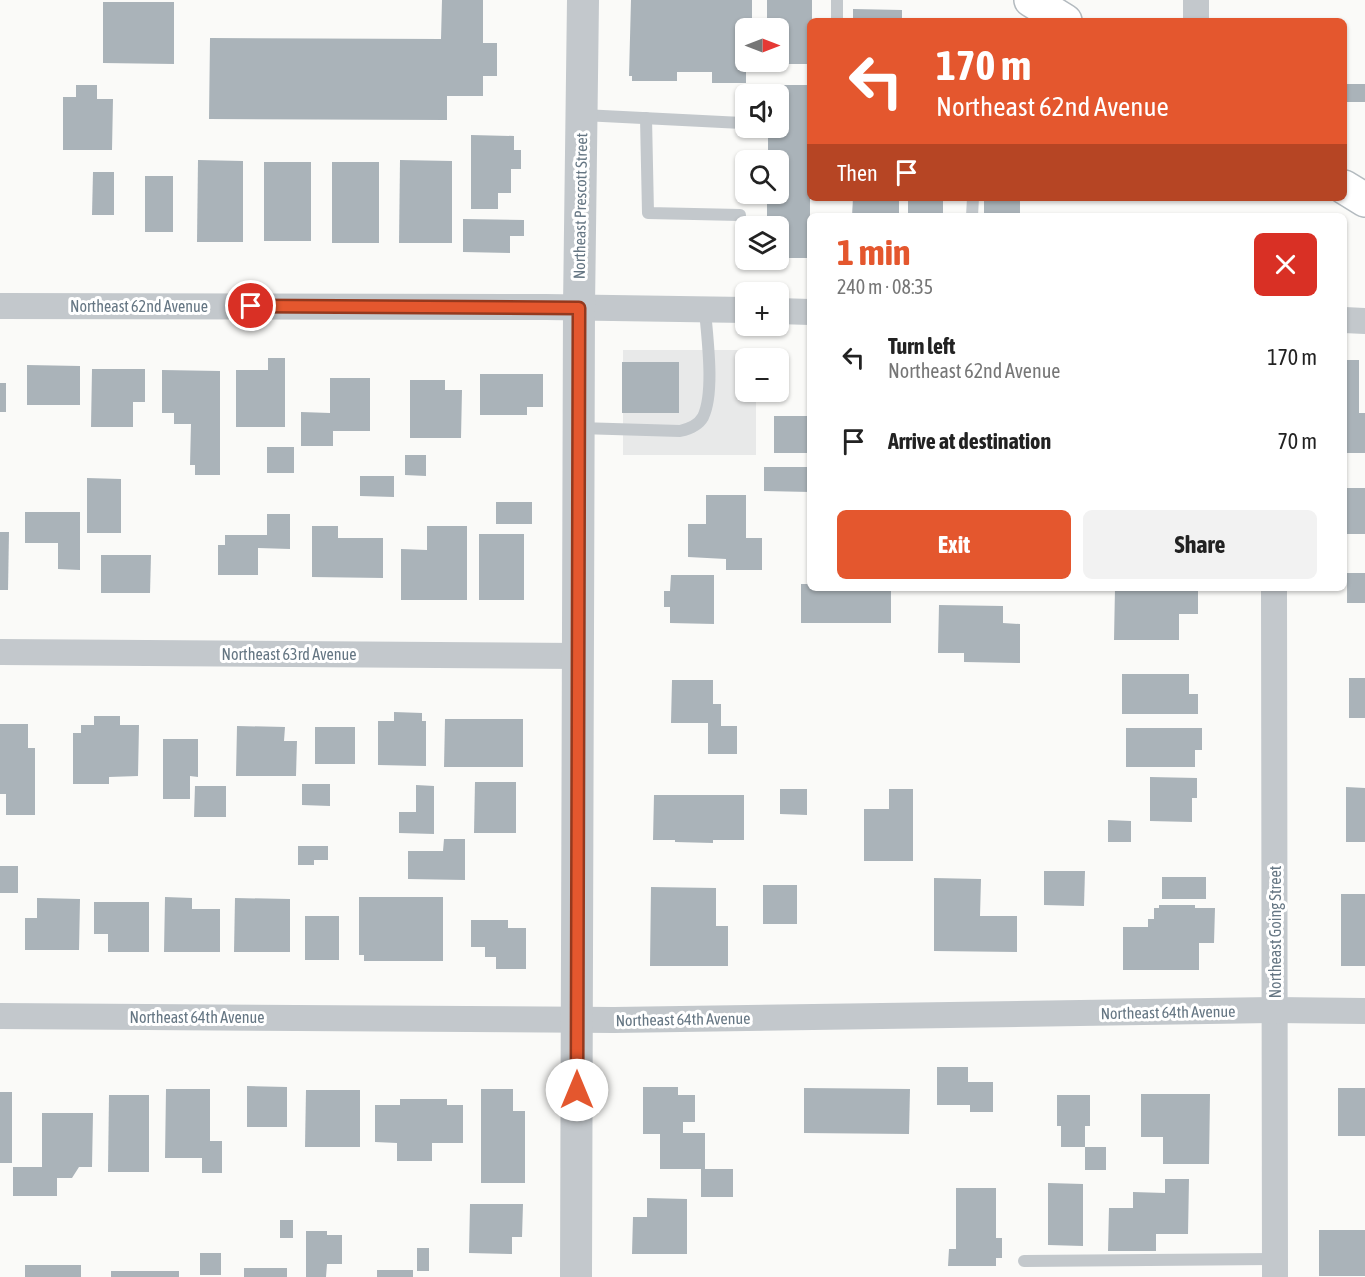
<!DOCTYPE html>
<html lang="en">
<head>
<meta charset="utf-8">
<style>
	body { margin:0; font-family:"Asap Condensed",sans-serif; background:#f2f2f2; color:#222; height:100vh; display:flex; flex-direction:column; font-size:22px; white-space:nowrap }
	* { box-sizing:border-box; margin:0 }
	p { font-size:20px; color:#767676 }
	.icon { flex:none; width:33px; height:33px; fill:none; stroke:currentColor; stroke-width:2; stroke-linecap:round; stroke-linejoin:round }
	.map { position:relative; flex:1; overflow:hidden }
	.details { position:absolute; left:807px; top:213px; width:540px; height:378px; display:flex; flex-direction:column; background:#fff; border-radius:9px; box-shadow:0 2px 4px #0004 }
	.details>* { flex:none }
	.top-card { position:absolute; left:807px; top:18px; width:540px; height:183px; border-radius:9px; box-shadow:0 2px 4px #0004; background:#e4572e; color:#fff; overflow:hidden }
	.needle { width:39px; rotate:90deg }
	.buttons { position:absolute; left:735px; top:18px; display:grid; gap:12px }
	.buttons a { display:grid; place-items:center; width:54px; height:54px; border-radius:9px; background:#fff; box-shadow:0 2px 4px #0004; font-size:30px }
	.pin { position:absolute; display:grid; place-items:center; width:51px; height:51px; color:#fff; margin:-26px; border:3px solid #fff; border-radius:50%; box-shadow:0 2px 6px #0007 }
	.me { position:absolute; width:66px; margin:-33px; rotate:0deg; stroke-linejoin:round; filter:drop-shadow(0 0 4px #0008) }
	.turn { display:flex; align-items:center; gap:21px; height:126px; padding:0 30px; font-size:27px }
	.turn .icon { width:78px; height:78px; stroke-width:2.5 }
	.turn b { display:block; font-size:42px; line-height:51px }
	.then { display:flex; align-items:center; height:57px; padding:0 30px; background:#0003; gap:12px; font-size:22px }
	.round { display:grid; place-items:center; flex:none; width:63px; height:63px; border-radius:9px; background:#f2f2f2 }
	.overview { display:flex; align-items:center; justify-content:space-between; height:102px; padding:0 30px }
	h1 { font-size:36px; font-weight:700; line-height:45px; color:#e4572e }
	.button { display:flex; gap:12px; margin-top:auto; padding:12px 30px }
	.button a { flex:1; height:69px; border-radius:9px; background:#e4572e; color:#fff; font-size:24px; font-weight:700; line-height:69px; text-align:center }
	.button a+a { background:#f2f2f2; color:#222 }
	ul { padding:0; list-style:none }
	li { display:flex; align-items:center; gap:18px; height:84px; padding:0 30px }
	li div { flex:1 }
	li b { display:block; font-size:22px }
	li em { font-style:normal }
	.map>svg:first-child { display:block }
	.built { fill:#e8e9e9 }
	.building { fill:#aab3b9 }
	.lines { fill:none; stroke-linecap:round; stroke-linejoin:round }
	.secondary-casing { stroke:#b3babf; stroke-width:36 }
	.service { stroke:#c3c8cc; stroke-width:12 }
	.minor { stroke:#c3c8cc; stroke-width:26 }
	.tertiary { stroke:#c3c8cc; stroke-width:32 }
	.secondary { stroke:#fff; stroke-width:33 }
	.route-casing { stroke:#94391e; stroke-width:15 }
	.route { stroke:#e4572e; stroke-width:10 }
	.labels { text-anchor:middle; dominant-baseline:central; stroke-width:6; stroke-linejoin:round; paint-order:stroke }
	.street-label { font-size:16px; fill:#657683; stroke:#fff }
</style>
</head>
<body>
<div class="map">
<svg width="1365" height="1277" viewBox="0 0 1365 1277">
	<rect width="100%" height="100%" fill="#fafaf8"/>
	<polygon class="built" points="623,350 756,350 756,358 746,358 746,392 756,392 756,455 623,455"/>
	<g class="building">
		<polygon points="442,0 483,0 483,43 497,43 497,76 483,76 483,96 447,96 447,120 209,119 210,38 441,39"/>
		<polygon points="631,0 752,0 752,28 746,28 746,62 752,62 752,70 746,70 746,83 712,83 712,72 677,72 677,81 632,81 632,76 629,76"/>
		<polygon points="767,0 812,0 812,21 810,21 810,64 767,64 767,62 778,62 778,28 767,28"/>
		<polygon points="103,2 174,2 174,64 103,63"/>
		<polygon points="853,9 902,10 902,21 853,21"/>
		<rect x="1344" y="84" width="21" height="18"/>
		<polygon points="76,85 97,85 97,99 113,99 112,150 63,150 63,97 76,97"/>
		<polygon points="768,85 810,85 810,258 778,258 778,226 767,226 767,194 778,194 778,160 768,160 768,128 778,128 778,94 768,94"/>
		<polygon points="471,135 514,136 514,150 521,150 521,169 511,169 511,193 498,193 498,209 471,209"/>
		<polygon points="198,160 243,161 243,242 197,242"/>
		<polygon points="400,160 452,161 452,243 399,243"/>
		<rect x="264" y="162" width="47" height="79"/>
		<rect x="332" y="162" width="47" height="81"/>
		<polygon points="93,172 114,172 114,215 92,215"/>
		<rect x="145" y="176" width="28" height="56"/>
		<polygon points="853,198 899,198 899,216 852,216"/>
		<rect x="908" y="198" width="35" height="18"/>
		<rect x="984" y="198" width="36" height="18"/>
		<rect x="1154" y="198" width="41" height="3"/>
		<polygon points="463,219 524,220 524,236 510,236 510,253 463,252"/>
		<polygon points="268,358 285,358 285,427 236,427 236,370 268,370"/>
		<polygon points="1344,360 1359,360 1359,413 1365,413 1365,453 1344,453"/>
		<rect x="622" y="362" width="57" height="51"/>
		<polygon points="27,365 80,366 80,405 27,405"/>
		<polygon points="92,369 145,369 145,402 133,402 133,427 91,427"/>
		<polygon points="162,370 220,371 220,475 195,475 195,465 190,465 191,424 174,424 174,413 162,413"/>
		<polygon points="480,374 543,374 543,407 527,407 527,415 480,415"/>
		<polygon points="330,378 370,378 370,431 333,431 333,446 301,446 301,412 330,413"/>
		<polygon points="410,380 445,380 445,390 462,390 461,438 410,438"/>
		<rect x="0" y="383" width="6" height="29"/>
		<rect x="774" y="416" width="36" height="37"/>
		<rect x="267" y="447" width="27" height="26"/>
		<polygon points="405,455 426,455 426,476 405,475"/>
		<polygon points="764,467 810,467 810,492 764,491"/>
		<polygon points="360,476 394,476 394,497 360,496"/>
		<polygon points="87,478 121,479 121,533 87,533"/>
		<rect x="1344" y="488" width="21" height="46"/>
		<polygon points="706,495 746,495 746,538 762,538 762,570 726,570 726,559 688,557 688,524 706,524"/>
		<rect x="496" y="502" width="36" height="22"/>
		<polygon points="25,512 80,512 80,570 58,569 58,543 25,543"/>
		<polygon points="267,514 290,514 290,549 258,548 258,575 218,575 218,545 225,545 225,535 267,535"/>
		<polygon points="312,526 338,526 338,538 383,538 383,578 312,577"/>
		<polygon points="427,526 467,526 467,600 401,600 401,549 427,550"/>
		<polygon points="0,532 9,532 8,590 0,590"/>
		<rect x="479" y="534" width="45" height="66"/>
		<polygon points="101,555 151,555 150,593 101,593"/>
		<rect x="1347" y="573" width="18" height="30"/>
		<polygon points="671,575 714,575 714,624 670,623 670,607 664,607 664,591 670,591"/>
		<polygon points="801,584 810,584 810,588 891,588 891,623 801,623"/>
		<polygon points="1115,588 1198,588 1198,614 1179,614 1179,640 1114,640"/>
		<polygon points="939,605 1003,606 1003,623 1020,624 1020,663 964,662 964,653 938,653"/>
		<polygon points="1122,674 1189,674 1189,694 1198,694 1198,714 1122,714"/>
		<rect x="1349" y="678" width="16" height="40"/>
		<polygon points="672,680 713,680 713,704 721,704 721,726 737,726 737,754 708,754 708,723 671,723"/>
		<polygon points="394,712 422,713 422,721 426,721 426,766 378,765 378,721 394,721"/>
		<polygon points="94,716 120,716 120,725 139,725 138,776 109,777 109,784 73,784 73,733 81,733 81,725 94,725"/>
		<polygon points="445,719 523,719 523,767 444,767"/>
		<polygon points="0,724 28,724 28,748 35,748 35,815 6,815 6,794 0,794"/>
		<polygon points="237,726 285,727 284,741 297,741 296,776 236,776"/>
		<rect x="315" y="727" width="40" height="37"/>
		<polygon points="1126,728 1202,728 1202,750 1195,750 1195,767 1126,767"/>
		<polygon points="163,739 198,739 198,777 190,776 190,799 163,799"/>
		<polygon points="1150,777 1197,778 1197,798 1192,798 1192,822 1150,821"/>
		<polygon points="475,782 516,782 516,833 474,833"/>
		<polygon points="302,784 330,784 330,806 302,805"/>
		<polygon points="416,785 434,786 434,834 399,833 399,812 416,812"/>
		<polygon points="195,786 226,786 226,817 194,817"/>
		<polygon points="1346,787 1365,788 1365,842 1346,842"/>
		<polygon points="780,789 807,789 807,815 780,814"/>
		<polygon points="889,789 913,789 913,861 864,861 864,809 889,809"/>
		<polygon points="654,795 744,795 744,840 713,840 713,843 675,842 675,840 653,840"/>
		<polygon points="1108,820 1131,821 1131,842 1108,842"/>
		<polygon points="444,839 465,839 465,880 408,879 408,851 443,851"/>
		<polygon points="298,846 328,846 328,860 314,860 314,865 298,865"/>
		<rect x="0" y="866" width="18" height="27"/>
		<polygon points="1044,871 1085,871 1084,906 1044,905"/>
		<rect x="1162" y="877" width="44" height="22"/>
		<polygon points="934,878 981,879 980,916 1017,916 1017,952 934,951"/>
		<rect x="763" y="885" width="34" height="39"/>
		<polygon points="651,887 716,888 716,926 728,926 728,966 650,966"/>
		<rect x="1341" y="894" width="24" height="72"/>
		<polygon points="165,897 192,898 192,909 220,909 220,952 164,952"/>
		<polygon points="359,897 443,897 443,961 364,961 364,955 359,955"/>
		<polygon points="37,898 80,899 79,950 25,950 25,918 37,918"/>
		<polygon points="235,898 290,899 290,952 234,952"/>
		<polygon points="94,902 149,902 149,952 108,952 108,934 94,934"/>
		<polygon points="1159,905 1195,905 1195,908 1215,908 1214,943 1199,943 1199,970 1123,970 1123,927 1148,927 1148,919 1154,919 1154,908 1159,908"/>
		<rect x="305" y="916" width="34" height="44"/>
		<polygon points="471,920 508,920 508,928 526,928 526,969 496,969 496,957 485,957 485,947 471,947"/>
		<polygon points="937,1067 968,1067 968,1082 993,1082 993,1112 970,1112 970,1105 937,1105"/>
		<polygon points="247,1086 287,1087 287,1127 247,1127"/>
		<polygon points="643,1087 678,1087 678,1095 695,1095 695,1122 683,1122 683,1133 705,1133 705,1169 733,1169 733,1197 701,1197 701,1169 660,1169 660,1134 643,1134"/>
		<polygon points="804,1088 910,1089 909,1134 804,1133"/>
		<rect x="1338" y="1088" width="27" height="48"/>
		<polygon points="166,1089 210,1089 210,1141 222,1141 222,1173 202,1173 202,1158 165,1158"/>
		<polygon points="481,1089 513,1089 513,1111 525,1111 525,1183 481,1183"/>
		<polygon points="306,1090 360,1090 360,1147 305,1147"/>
		<rect x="0" y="1092" width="12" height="71"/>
		<polygon points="1141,1094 1210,1094 1209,1164 1163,1164 1163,1137 1141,1137"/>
		<polygon points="109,1095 149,1095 149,1172 108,1172"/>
		<polygon points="1057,1095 1090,1095 1090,1126 1085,1126 1085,1147 1106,1147 1106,1170 1085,1170 1085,1147 1061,1147 1061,1126 1057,1126"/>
		<polygon points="400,1099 447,1099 447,1105 463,1105 463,1143 432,1143 432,1161 397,1161 397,1143 375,1142 375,1105 400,1105"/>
		<polygon points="42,1113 93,1113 92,1167 79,1167 72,1178 57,1178 57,1196 13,1196 13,1167 42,1167"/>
		<polygon points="1165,1179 1189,1179 1188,1234 1156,1234 1156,1251 1108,1251 1109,1208 1133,1208 1133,1192 1165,1193"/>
		<polygon points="1048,1183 1083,1184 1083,1246 1048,1245"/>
		<polygon points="956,1188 996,1188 996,1238 1002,1238 1002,1258 996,1258 996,1266 948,1266 949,1249 956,1249"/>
		<polygon points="647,1198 687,1199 687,1254 632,1254 633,1217 647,1217"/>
		<polygon points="470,1204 523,1204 522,1237 512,1237 512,1254 469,1253"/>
		<rect x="280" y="1220" width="13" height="18"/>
		<rect x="1319" y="1230" width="46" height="46"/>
		<polygon points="306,1231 327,1231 327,1235 342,1235 342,1264 327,1264 326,1277 306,1277"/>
		<rect x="417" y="1248" width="12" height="23"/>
		<rect x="200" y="1253" width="21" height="22"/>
		<rect x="25" y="1265" width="56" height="12"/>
		<rect x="244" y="1268" width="43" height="9"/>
		<rect x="377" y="1270" width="36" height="7"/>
		<rect x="111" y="1271" width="68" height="6"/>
	</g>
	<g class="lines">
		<defs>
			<g id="secondary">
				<polyline points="1031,0 1065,21"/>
				<polyline points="1344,187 1365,200"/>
			</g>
		</defs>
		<use href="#secondary" class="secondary-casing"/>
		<g class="service">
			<polyline points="837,0 837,21"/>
			<polyline points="583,115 742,123"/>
			<polyline points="646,118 648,213 740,215"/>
			<polyline points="972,216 973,198"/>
			<path d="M579,428L680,431C689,429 698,426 703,417C715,392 707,337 705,310"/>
			<polyline points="1024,1261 1275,1259"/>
		</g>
		<g class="minor">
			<polyline points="1196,21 1196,0"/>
			<polyline points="0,306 546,307 746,310"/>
			<polyline points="778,311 810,312"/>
			<polyline points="1344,320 1365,321"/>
			<polyline points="1274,588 1275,1277"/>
			<polyline points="0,652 577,656"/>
			<polyline points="0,1016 614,1020 1275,1010 1365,1011"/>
		</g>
		<polyline class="tertiary" points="576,1277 579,307 583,0"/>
		<use href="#secondary" class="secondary"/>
	</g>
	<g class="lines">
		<defs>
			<polyline id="route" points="251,306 579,308 577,1090"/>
		</defs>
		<use href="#route" class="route-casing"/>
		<use href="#route" class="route"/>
	</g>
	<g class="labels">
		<g class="street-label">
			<text transform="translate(580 206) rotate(-89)">Northeast Prescott Street</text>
			<text x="139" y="306">Northeast 62nd Avenue</text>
			<text x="289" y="654">Northeast 63rd Avenue</text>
			<text transform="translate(1275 932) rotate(-90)">Northeast Going Street</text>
			<text transform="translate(1168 1012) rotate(-1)">Northeast 64th Avenue</text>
			<text x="197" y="1017">Northeast 64th Avenue</text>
			<text transform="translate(683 1019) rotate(-1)">Northeast 64th Avenue</text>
		</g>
	</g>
</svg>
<div class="buttons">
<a><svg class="needle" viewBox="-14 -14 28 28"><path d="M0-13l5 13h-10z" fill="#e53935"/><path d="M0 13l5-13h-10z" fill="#767676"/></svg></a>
<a><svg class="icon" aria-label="sound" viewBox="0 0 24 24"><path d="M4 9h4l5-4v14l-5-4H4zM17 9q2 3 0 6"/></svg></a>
<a><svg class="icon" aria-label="search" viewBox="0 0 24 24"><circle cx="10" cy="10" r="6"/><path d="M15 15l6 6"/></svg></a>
<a><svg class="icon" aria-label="layers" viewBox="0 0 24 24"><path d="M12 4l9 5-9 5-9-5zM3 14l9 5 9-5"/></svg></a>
<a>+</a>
<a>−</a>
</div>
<div class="pin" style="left:251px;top:306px;background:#d93025"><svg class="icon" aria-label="arrive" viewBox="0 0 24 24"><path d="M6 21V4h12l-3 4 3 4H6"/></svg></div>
<svg class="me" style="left:577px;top:1090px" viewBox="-20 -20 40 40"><circle r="19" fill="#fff"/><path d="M0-13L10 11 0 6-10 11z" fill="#e4572e"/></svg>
<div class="top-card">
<div class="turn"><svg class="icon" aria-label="left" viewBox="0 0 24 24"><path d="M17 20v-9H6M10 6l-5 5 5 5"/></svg><div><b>170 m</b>Northeast 62nd Avenue</div></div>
<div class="then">Then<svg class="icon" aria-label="arrive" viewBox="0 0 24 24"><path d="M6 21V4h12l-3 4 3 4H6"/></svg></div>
</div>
<section class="details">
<div class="overview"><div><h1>1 min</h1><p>240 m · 08:35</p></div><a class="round" style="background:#d93025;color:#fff"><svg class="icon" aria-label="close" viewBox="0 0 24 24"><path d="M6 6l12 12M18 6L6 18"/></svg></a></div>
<ul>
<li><svg class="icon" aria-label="left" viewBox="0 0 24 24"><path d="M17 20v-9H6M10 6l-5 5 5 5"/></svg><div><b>Turn left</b><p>Northeast 62nd Avenue</p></div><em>170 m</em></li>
<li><svg class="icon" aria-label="arrive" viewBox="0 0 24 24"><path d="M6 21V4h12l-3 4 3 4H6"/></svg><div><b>Arrive at destination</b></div><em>70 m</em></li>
</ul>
<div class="button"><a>Exit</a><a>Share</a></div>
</section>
</div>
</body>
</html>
